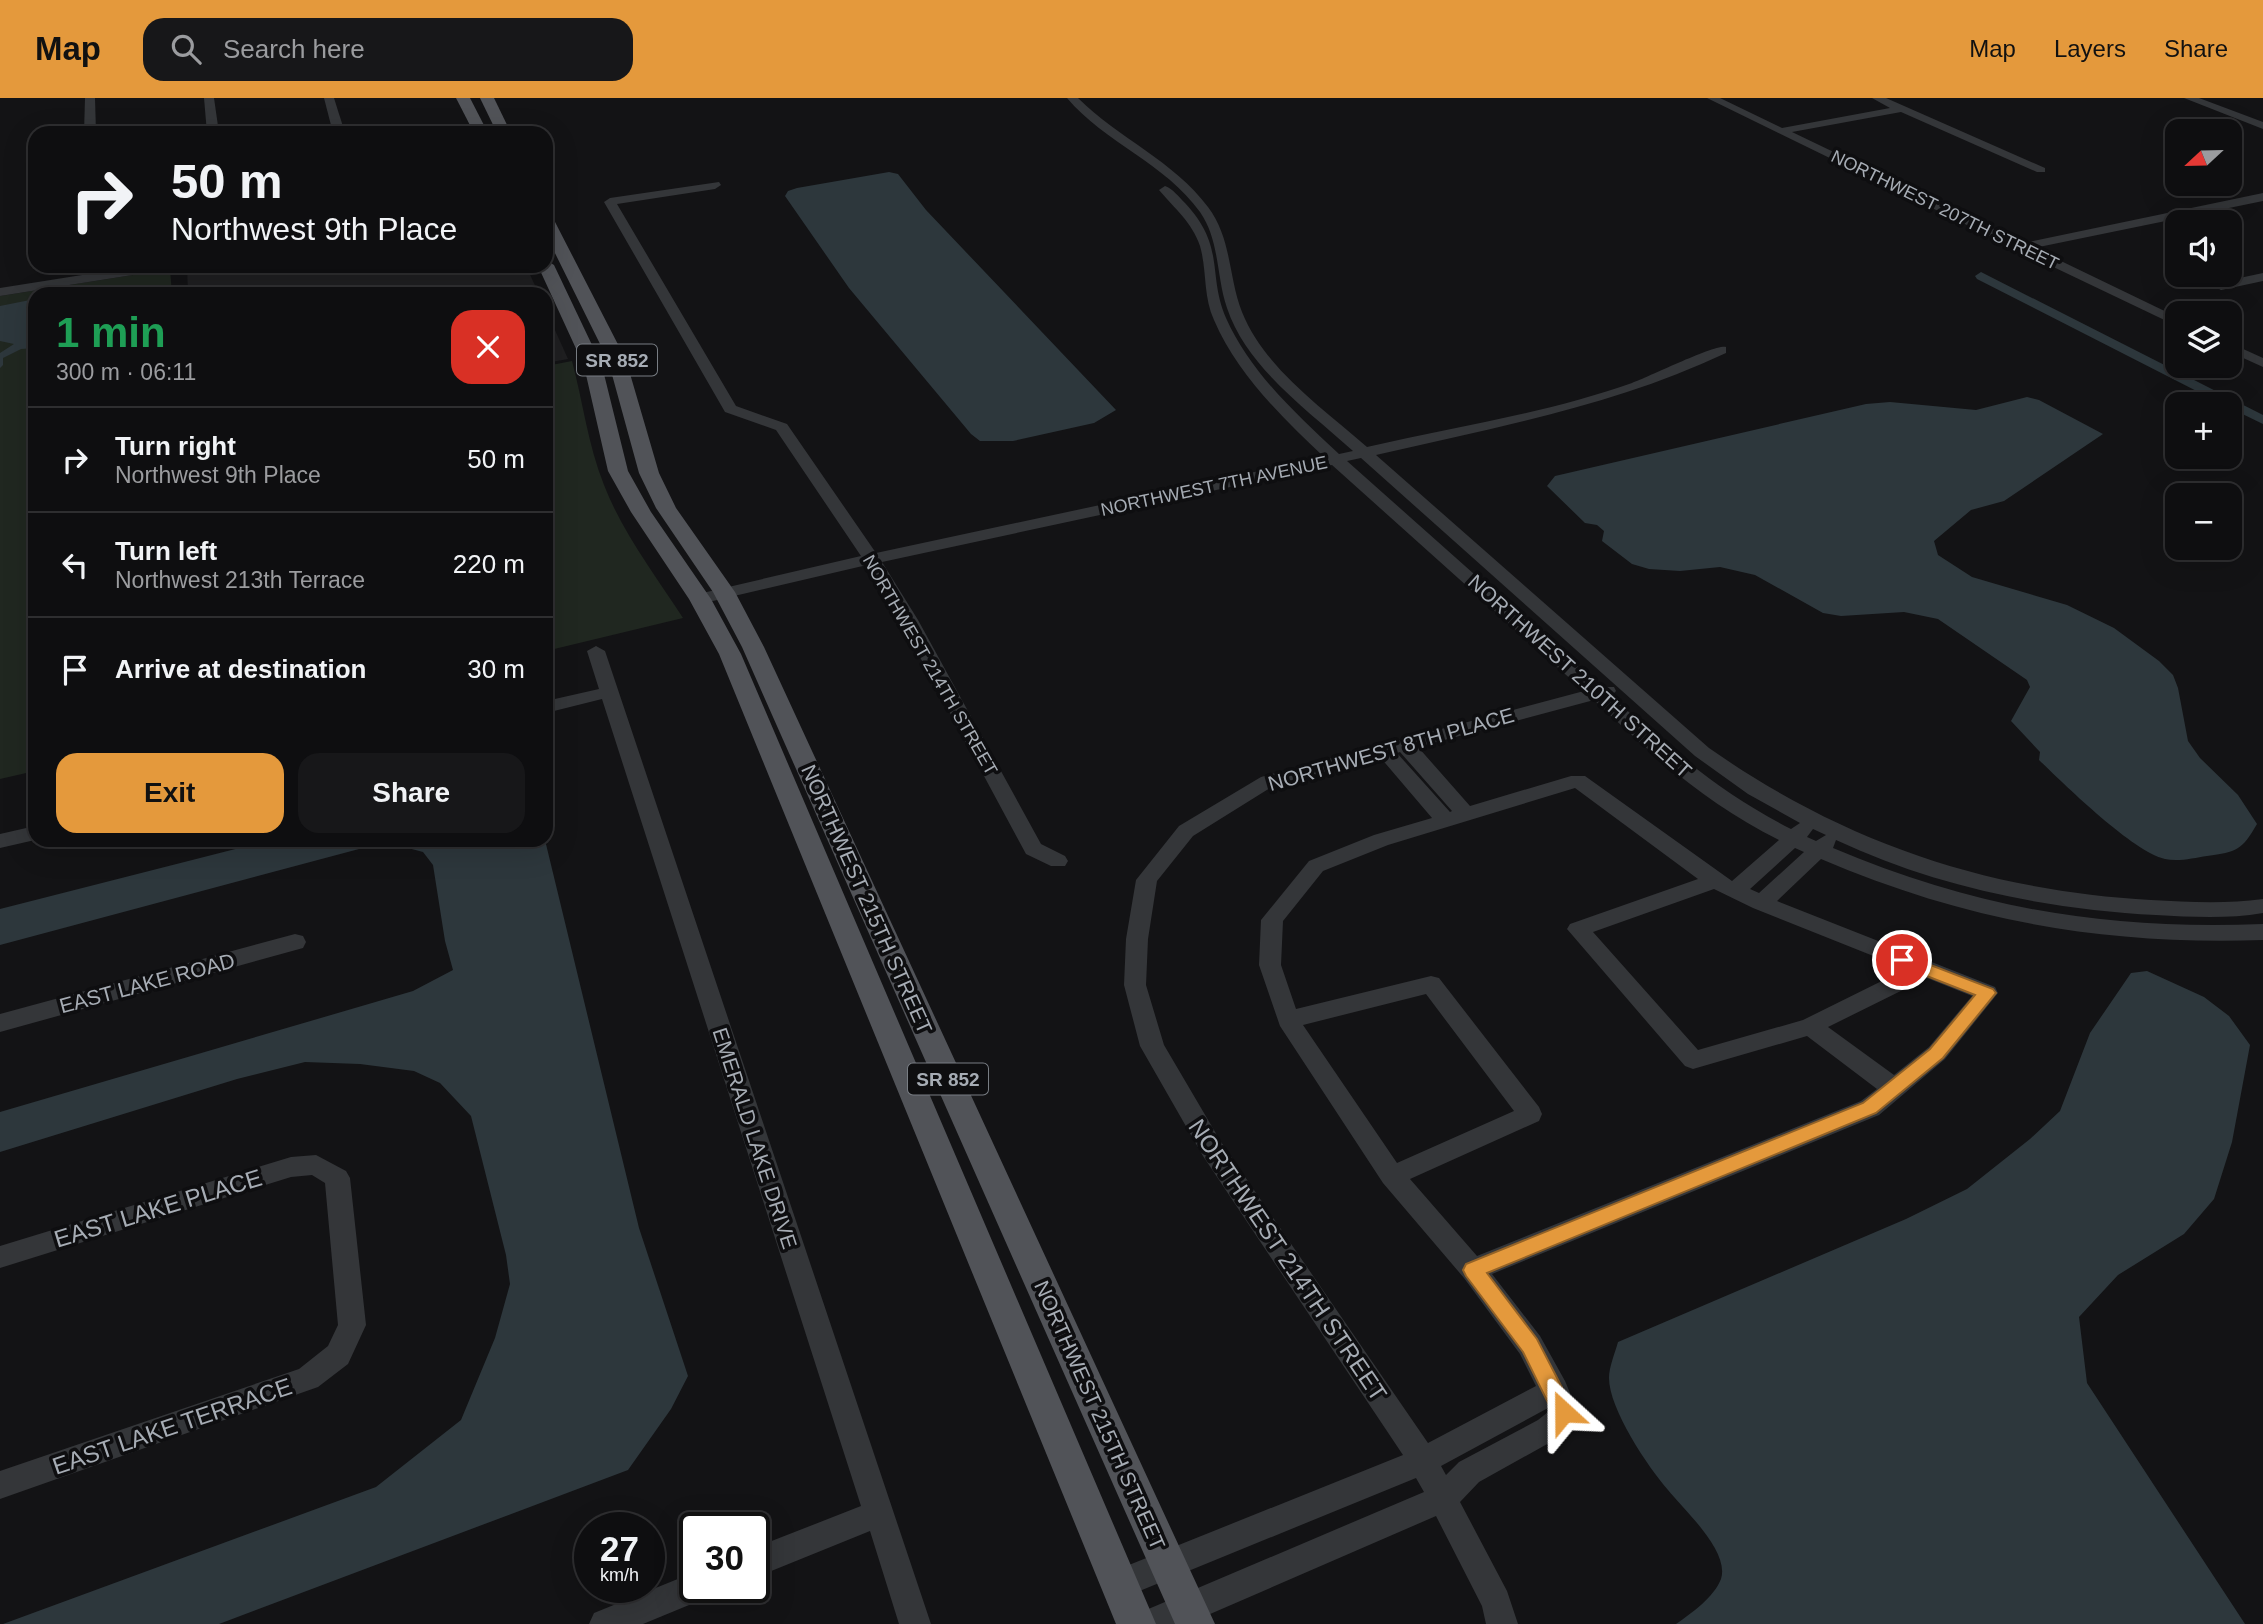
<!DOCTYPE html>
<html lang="en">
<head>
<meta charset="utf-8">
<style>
	body { margin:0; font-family:Arial,sans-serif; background:#171719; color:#f1f3f6; height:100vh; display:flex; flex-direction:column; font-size:26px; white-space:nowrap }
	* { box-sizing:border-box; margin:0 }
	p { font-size:23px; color:#9b9c9f }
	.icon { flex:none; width:38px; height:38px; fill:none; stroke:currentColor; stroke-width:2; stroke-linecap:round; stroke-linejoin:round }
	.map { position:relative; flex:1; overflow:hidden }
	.sheet { position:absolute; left:28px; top:189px; width:525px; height:560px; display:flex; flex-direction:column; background:#0e0e10; border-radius:21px; box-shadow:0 7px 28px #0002,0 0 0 2px #2e2e30 }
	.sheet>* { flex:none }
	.banner { position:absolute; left:28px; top:28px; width:525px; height:147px; border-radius:21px; box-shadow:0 7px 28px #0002,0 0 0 2px #2e2e30; background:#0e0e10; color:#f1f3f6; overflow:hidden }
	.needle { width:46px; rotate:248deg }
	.buttons { position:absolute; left:2165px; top:21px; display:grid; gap:14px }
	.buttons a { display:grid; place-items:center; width:77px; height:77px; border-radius:14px; background:#0e0e10; box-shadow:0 7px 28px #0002,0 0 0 2px #2e2e30; font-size:35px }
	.speed { position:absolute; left:574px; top:1414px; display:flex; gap:14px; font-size:35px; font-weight:700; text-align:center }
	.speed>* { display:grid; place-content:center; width:91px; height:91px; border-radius:50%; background:#0e0e10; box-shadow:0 7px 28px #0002,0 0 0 2px #2e2e30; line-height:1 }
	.speed small { font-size:18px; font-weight:400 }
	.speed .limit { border:4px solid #111; border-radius:10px; background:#fff; color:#111 }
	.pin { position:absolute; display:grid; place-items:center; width:60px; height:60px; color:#fff; margin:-30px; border:4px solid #fff; border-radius:50%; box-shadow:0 2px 7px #0007 }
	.me { position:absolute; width:77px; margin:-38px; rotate:336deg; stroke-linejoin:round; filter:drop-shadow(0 0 5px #0008) }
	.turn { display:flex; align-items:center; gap:24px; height:147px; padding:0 28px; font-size:32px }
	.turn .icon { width:91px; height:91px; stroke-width:2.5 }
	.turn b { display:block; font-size:49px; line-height:60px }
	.round { display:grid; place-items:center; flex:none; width:74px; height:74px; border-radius:21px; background:#171719 }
	.summary { display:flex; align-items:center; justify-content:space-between; height:119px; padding:0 28px }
	h1 { font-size:42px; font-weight:700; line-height:52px; color:#1e9e55 }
	.button { display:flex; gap:14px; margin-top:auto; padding:14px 28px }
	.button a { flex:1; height:80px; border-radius:21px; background:#e4993c; color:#111; font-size:28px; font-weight:700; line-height:80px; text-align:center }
	.button a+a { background:#171719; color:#f1f3f6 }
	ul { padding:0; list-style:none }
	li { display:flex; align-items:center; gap:21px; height:105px; padding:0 28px; border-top:2px solid #2e2e30 }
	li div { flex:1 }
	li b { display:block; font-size:26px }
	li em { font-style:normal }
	header { display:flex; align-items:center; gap:42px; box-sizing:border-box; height:98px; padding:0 35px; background:#e4993c; color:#111 }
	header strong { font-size:33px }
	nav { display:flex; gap:38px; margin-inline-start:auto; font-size:24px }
	.search { width:490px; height:63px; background:#171719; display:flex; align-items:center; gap:18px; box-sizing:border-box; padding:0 24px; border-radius:21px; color:#9b9c9f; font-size:26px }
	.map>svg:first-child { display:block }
	.built { fill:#1f1f21 }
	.green { fill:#202720 }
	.water { fill:#2d373c }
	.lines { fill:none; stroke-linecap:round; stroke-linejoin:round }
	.canal { fill:#2d373c; fill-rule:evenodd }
	.minor { fill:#343639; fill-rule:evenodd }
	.major { fill:#515358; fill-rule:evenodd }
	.route { fill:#e4993c; stroke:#946327; stroke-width:2 }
	.labels { text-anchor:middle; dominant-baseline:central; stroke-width:7; stroke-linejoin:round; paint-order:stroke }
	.far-street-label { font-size:18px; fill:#a6acb4; stroke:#0e0e10 }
	.shield { fill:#0e0e10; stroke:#787d83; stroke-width:2 }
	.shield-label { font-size:19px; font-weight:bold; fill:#a6acb4 }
	.street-label { font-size:21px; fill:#a6acb4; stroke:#0e0e10 }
	.near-street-label { font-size:24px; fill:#a6acb4; stroke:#0e0e10 }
</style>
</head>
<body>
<header>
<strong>Map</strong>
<div class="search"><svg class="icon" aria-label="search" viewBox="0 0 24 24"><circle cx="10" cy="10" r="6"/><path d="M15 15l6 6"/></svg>Search here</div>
<nav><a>Map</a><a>Layers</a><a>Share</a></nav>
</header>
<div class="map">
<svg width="2263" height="1526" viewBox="0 0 2263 1526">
	<rect width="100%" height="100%" fill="#131315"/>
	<g class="built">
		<polygon points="196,168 526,168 539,196 188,196 187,169"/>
		<polygon points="546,212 568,261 546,265"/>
	</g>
	<g class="green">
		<polygon points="170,171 172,196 35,196 35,673 0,681 0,198"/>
		<path d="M572,263C583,304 588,347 604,387C622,434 656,478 683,520L546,553V268Z"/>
	</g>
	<g class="water">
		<polygon points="889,74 898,76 926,112 1116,312 1094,325 1013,343 980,343 971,336 849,190 785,98 788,93 797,90"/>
		<polygon points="35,201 35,250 21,251 3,260 3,267 0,270 0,255 14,246 0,243 0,208"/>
		<path d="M2027,299L2039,302L2103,336L2004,403L1971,412L1934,443L1938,457L1972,479L2067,507L2114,530L2159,563L2173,577L2178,590L2188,643L2200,660L2238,697L2257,726C2242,752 2237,754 2207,758C2194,760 2178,764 2165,761C2132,753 2065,687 2039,662L2040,654L2011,623L2030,589L2027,582L1938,521L1904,514L1841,518L1823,515L1755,477L1720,469L1680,473L1649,471L1632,466L1602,443L1604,433L1597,427L1585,425L1547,388L1555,378L1866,306L1890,304L1976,312Z"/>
		<polygon points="271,742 545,742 639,1130 688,1278 671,1311 628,1372 219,1526 3,1526 376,1389 461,1322 495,1240 510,1186 506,1157 471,1018 440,985 414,973 360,966 305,964 237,981 0,1054 0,1014 413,893 453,872 445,843 433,767 423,754 393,746 374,747 0,847 0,811"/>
		<path d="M2147,873L2204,899L2229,918L2250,947L2232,1044L2214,1101L2184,1136L2118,1177L2079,1219L2087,1285L2245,1526H1676C1692,1515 1714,1499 1721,1481C1730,1453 1684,1412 1668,1392C1648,1369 1609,1311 1609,1280C1609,1269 1615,1255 1618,1244L1906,1121L1967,1091L2030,1041L2060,1013L2090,935L2131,875Z"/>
	</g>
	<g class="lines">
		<polygon class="canal" points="1981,174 2263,317 2263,326 2230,310 2230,306 2222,306 1977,181 1975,178"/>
		<g class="minor">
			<polygon points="85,0 95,0 96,35 84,35"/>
			<polygon points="204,0 214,0 219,35 207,35"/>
			<polygon points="324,0 334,0 345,35 333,35"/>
			<path d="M1067,0H1078C1118,40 1174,63 1208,109C1232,141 1228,178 1242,214C1265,271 1323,310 1367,349C1455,329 1547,315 1632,285C1649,279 1715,246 1726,249V255C1614,308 1495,329 1376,357L1709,650C1843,744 1987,793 2151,802C2188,804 2226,806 2263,801V815C2228,821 2192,819 2156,817C2046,811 1936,789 1836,742L1833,750C1978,811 2106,832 2263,826V842C2103,847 1969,824 1821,761L1777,803L1995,889L1998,895L1945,961L1879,1017L1492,1176L1540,1238L1565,1283L1578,1314L1568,1332L1558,1340L1479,1384L1460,1404L1507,1493L1518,1526H1486L1482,1508L1436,1418L1187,1526H1134L1139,1515L1424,1394L1416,1380L1120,1501L1109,1497L1105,1486L1109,1475L1403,1357L1203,1058L1140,948L1124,887L1126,841L1136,782L1179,728L1261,679L1584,593L1332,367L882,464L918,522L1041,746L1065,758L1068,763L1065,768H1051L1026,756L900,522L867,467L700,506L691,501L694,497L861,458L776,332L725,314L604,104L610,100L719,84L721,87L715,91L617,106L736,308L787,326L876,455L1324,359C1282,319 1237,276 1214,222C1203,198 1207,172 1200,148C1192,124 1174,110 1159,92L1165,88C1173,91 1179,99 1185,105C1226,149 1207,175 1226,220C1250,274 1296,316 1339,356L1353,353C1308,312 1247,270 1227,210C1216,178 1220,143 1200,114C1165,65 1105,45 1067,0ZM1361,360L1695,658L1748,696L1800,725L1791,731C1720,695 1669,650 1611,598L1616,593L1614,589H1601L1347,363ZM1594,602C1653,657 1705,705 1779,742L1732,783L1585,678H1571L1470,708L1418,649ZM1400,654L1452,713L1450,714L1397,655ZM1380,659L1432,720L1374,737L1309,763L1261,822L1259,867L1280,928L1383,1085L1464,1180L1520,1256L1536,1288L1428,1345L1221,1044L1164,947L1146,887L1148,841L1157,783L1193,738L1275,687ZM1575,690L1698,781L1570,826L1567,831L1685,968L1693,971L1807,938L1877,991L1861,1003L1477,1158L1410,1081L1539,1023L1542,1016L1539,1009L1439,880L1431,878L1296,911L1281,867L1283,823L1323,773L1388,747ZM1813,731L1826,737L1816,743L1807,739ZM1795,750L1804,754L1759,795L1750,791ZM1714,791L1753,810L1906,871L1803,922L1698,952L1593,834ZM1927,880L1972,898L1929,949L1894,977L1828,929ZM1426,896L1514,1013L1397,1065L1303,927ZM1548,1310V1314L1538,1322L1459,1364L1446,1377L1441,1368Z"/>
			<polygon points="1707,0 1720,0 1782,30 1890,10 1872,0 1886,0 2045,70 2045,74 2037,74 1901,14 1792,34 2023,145 2263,95 2263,103 2034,150 2177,219 2177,228 2020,153 2014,153 2012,149"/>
			<polygon points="2184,0 2199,0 2263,24 2263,31"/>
			<polygon points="139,168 170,168 164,172 0,198 0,190"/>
			<polygon points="2263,175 2263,183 2221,192 2214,188 2216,185"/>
			<polygon points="2230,245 2263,260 2263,269 2230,254"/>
			<polygon points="596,548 605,553 931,1526 899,1526 870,1433 754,1480 754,1450 861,1408 602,601 546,615 546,603 599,591 587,553"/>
			<polygon points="35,728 35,742 0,750 0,736"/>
			<polygon points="295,836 303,838 306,844 303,850 0,934 0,916"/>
			<polygon points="316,1057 346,1073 350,1080 366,1227 348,1266 318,1289 0,1401 0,1373 299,1271 328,1248 338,1227 325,1085 312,1077 291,1079 0,1170 0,1148 291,1059"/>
			<polygon points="695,1474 695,1489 710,1489 706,1500 643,1526 589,1526 594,1515"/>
		</g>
		<g class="major">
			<polygon points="456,0 470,0 488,35 474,35"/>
			<polygon points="480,0 494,0 511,35 497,35"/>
			<polygon points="546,117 554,122 626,262 659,375 676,410 735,494 764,549 1215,1526 1175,1526 742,549 713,494 656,410 639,375 608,262 546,137"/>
			<polygon points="546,162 554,167 602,268 628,373 651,414 711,501 741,556 1156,1526 1116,1526 719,556 689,501 631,414 608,373 584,268 538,168 546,168"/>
		</g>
	</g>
	<polygon class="route" points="1902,856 1993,891 1996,895 1943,960 1876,1015 1487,1175 1537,1241 1571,1307 1574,1314 1571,1321 1564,1324 1556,1321 1523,1254 1466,1178 1463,1172 1466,1166 1863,1005 1930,951 1975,897 1896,866 1894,862 1896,857"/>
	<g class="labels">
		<g class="far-street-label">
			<text transform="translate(1945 112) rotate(26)">NORTHWEST 207TH STREET</text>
			<text transform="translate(1214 388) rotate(-12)">NORTHWEST 7TH AVENUE</text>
			<text transform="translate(930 567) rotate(60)">NORTHWEST 214TH STREET</text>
		</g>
		<g class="shield">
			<rect x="577" y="246.5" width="80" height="31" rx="5"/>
			<rect x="908" y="965.5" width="80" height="31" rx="5"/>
		</g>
		<g class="shield-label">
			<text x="617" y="262">SR 852</text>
			<text x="948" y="981">SR 852</text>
		</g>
		<g class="street-label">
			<text transform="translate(1580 578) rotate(42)">NORTHWEST 210TH STREET</text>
			<text transform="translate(1391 651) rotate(-16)">NORTHWEST 8TH PLACE</text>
			<text transform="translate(867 801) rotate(66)">NORTHWEST 215TH STREET</text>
			<text transform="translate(147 885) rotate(-15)">EAST LAKE ROAD</text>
			<text transform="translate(755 1040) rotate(72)">EMERALD LAKE DRIVE</text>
			<text transform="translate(1100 1317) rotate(66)">NORTHWEST 215TH STREET</text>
		</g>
		<g class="near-street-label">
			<text transform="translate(158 1110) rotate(-17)">EAST LAKE PLACE</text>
			<text transform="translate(1288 1162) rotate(56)">NORTHWEST 214TH STREET</text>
			<text transform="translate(172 1328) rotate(-19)">EAST LAKE TERRACE</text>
		</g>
	</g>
</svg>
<div class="buttons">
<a><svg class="needle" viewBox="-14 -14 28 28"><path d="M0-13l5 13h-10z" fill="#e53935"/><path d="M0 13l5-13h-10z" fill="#9b9c9f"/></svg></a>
<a><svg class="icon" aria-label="sound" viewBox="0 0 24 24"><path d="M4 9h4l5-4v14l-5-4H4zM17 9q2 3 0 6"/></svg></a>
<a><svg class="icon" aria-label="layers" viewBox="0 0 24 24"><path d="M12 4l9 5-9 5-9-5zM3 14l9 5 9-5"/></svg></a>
<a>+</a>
<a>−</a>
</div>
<div class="speed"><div>27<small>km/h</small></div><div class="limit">30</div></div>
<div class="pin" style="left:1902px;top:862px;background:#d93025"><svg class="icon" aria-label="arrive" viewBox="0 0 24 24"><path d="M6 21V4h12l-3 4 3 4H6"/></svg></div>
<svg class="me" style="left:1564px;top:1314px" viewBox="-20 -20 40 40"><path d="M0-17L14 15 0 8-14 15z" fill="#e4993c" stroke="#fff" stroke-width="4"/></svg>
<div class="banner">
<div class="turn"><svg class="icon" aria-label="right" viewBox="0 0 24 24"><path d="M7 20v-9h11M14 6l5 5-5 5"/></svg><div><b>50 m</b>Northwest 9th Place</div></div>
</div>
<section class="sheet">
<div class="summary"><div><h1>1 min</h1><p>300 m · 06:11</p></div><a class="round" style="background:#d93025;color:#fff"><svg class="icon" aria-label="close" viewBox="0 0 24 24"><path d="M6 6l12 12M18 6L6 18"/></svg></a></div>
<ul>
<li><svg class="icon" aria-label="right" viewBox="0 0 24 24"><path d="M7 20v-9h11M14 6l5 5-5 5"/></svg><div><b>Turn right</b><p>Northwest 9th Place</p></div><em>50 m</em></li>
<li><svg class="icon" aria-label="left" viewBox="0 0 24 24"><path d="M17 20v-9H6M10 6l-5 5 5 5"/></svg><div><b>Turn left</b><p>Northwest 213th Terrace</p></div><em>220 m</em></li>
<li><svg class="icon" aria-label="arrive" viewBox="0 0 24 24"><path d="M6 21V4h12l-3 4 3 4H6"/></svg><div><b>Arrive at destination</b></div><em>30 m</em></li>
</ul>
<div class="button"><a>Exit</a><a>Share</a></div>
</section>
</div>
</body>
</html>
